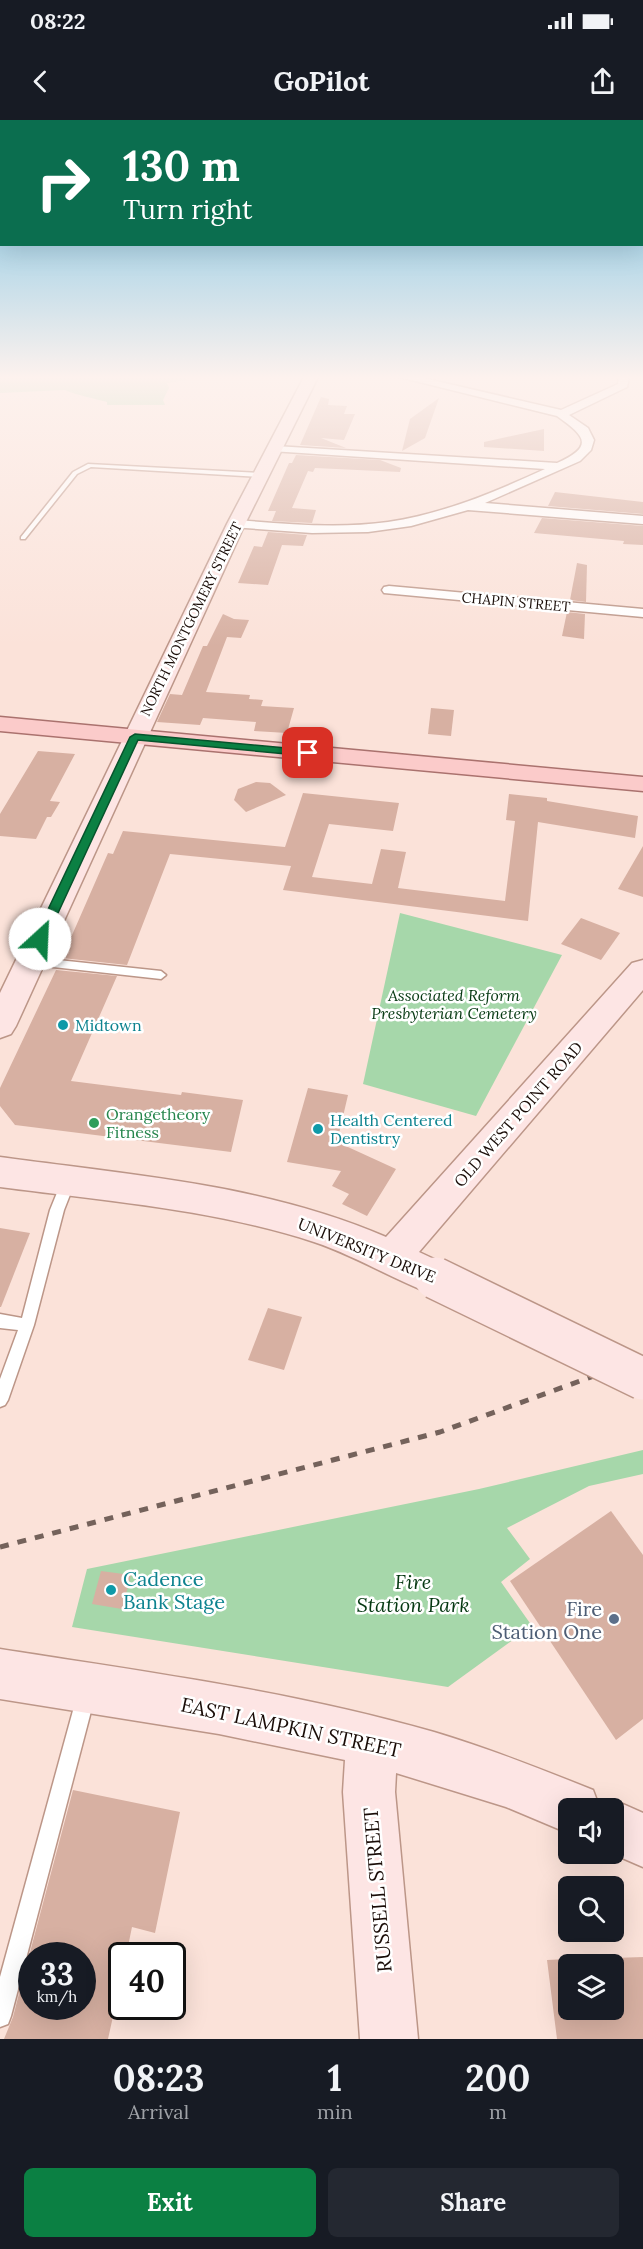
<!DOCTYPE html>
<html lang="en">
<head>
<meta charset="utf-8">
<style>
	body { margin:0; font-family:Lora,serif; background:#242831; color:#f1f3f6; height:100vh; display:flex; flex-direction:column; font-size:22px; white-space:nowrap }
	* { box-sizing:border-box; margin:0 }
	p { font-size:20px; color:#9ea1a6 }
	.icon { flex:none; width:33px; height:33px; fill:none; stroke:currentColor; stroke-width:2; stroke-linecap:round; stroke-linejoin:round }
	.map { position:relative; height:1919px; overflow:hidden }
	.side { display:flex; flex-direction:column; background:#171b24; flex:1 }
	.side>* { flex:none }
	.top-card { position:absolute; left:0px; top:0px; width:644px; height:126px; box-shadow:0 6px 24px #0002; background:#0b6e4f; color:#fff; overflow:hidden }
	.tools { position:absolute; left:558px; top:1678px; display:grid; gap:12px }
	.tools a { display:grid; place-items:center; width:66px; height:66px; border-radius:9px; background:#171b24; box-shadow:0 6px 24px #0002; font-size:30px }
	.speed { position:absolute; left:18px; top:1822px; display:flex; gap:12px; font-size:30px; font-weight:700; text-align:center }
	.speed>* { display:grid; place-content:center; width:78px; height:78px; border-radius:50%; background:#171b24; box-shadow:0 6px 24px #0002; line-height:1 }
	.speed small { font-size:15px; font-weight:400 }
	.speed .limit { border:3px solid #111; border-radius:9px; background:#fff; color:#111 }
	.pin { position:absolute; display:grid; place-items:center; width:51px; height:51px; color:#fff; margin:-26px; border-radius:12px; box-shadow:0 3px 9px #0006 }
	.me { position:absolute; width:66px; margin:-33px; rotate:25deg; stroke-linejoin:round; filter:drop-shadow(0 0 4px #0008) }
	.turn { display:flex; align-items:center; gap:21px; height:126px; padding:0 24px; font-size:27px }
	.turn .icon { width:78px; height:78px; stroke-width:2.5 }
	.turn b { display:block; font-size:42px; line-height:51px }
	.eta { display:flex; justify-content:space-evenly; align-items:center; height:102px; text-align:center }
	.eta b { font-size:36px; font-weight:700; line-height:42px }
	.primary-button { display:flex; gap:12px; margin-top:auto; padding:12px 24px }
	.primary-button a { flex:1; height:69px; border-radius:9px; background:#0b8043; color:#fff; font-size:24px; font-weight:700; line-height:69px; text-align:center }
	.primary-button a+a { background:#242831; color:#f1f3f6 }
	.status { display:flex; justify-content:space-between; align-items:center; height:42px; padding:0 30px; background:#171b24; direction:ltr }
	.status svg { height:16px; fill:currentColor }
	header { display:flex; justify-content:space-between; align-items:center; height:78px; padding:0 24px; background:#171b24; font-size:27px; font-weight:700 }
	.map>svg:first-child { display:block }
	.green { fill:#a6d7aa }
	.building { fill:#d7b0a2 }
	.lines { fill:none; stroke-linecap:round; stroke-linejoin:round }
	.lane-casing { stroke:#bc9688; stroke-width:3 }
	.street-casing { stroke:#bc9688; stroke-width:3 }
	.secondary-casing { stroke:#bc9688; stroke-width:3 }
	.primary-casing { stroke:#aa726e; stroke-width:3 }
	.lane { fill:#fff; fill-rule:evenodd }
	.street { fill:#fff; fill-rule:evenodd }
	.secondary { fill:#fde5e4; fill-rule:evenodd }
	.primary { fill:#fbcbca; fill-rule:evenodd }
	.rail { stroke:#74625b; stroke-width:5; stroke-dasharray:9 9; stroke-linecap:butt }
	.secondary-bridge-casing { stroke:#bc9688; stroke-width:44; stroke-linecap:butt }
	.secondary-bridge { stroke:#fde5e4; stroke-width:41 }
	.route { fill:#0b8043; stroke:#07532c; stroke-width:1.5 }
	.culture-dot { fill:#0f9aa8; stroke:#fff; stroke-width:2 }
	.leisure-dot { fill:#2e9e5b; stroke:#fff; stroke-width:2 }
	.service-dot { fill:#5c6f8a; stroke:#fff; stroke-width:2 }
	.labels { text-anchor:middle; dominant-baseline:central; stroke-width:5; stroke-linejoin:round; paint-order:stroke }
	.far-street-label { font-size:14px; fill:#190c07; stroke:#fff }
	.park-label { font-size:16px; font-style:italic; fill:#053811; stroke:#fff }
	.culture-label { font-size:16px; fill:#0d838f; stroke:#fff; text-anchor:start }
	.leisure-label { font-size:16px; fill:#27864d; stroke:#fff; text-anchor:start }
	.street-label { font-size:16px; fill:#190c07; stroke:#fff }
	.near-culture-label { font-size:20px; fill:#0d838f; stroke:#fff; text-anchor:start }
	.near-park-label { font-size:20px; font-style:italic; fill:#053811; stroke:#fff }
	.near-service-label { font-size:20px; fill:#4e5e75; stroke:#fff; text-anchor:end }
	.near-street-label { font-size:20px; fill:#190c07; stroke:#fff }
</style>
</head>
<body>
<div class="status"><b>08:22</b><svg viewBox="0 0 49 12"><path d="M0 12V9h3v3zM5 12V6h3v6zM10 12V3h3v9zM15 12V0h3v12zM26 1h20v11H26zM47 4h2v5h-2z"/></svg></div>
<header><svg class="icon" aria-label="back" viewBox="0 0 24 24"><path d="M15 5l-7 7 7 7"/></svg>GoPilot<svg class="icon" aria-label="share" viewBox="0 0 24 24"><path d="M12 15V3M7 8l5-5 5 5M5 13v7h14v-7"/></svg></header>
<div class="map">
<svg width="643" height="1919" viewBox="0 0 643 1919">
	<rect width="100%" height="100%" fill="#fbe2d9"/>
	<g class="green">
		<path d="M0,257H187L186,260L167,263L169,268L163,280L165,285H107V282C100,280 69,273 65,270L0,273Z"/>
		<polygon points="400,793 562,835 476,996 363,964"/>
		<polygon points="643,1330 643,1354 589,1366 507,1408 530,1439 501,1462 532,1506 448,1567 72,1507 87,1449 479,1369"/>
	</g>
	<g class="building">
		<polygon points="321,277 329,279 328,285 347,286 344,294 355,294 344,320 321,318 346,328 300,325"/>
		<polygon points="439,278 425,318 402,331 410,299"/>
		<polygon points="544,309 544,331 484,327 484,322"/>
		<polygon points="296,335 380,340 401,348 400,352 315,348 313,352 308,351 292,388 316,390 312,403 272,401 276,391 268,391 289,343 292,343"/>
		<polygon points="555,372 643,382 643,394 548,386"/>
		<polygon points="542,398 643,406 643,425 623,424 624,421 534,413"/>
		<polygon points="268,412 307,415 303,426 282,425 268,465 238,463 254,426 262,427"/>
		<polygon points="577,443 587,445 586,482 570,480"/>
		<polygon points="567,492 585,494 584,519 562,516"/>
		<polygon points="223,494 234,499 249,500 241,518 227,517 206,572 250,575 249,579 263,580 261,586 294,588 287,613 254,611 256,602 203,598 200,605 157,602 170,574 182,575 203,526 207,526"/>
		<polygon points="431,588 454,590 451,616 428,614"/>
		<polygon points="38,631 75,634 50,681 60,682 51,697 47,697 36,719 0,716 0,694"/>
		<polygon points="256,662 270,663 286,675 246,692 234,680 238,669"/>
		<polygon points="303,673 399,683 393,711 329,704 312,757 372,764 381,729 406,732 398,768 505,781 515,701 506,700 509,674 547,678 547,681 638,696 635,718 538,702 528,801 283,770 291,746 170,734 127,845 62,838 108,733 113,734 123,711 285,727"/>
		<polygon points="643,726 643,777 618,769"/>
		<polygon points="581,798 620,813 601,840 561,824"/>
		<polygon points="56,850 117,856 71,961 181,975 182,972 243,980 231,1032 15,1005 0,986 0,968"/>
		<polygon points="308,968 348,975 337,1022 396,1049 367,1096 342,1084 349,1074 332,1066 341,1051 287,1042"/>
		<polygon points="0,1108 30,1113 1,1187 0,1187"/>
		<polygon points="268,1188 302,1197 284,1250 248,1240"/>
		<polygon points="611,1391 643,1435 643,1599 616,1620 510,1461"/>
		<polygon points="101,1451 131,1455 122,1489 92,1484"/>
		<polygon points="73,1670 180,1692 155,1813 132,1807 126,1836 122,1836 122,1856 108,1919 4,1919 13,1897 28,1839 32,1839 32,1887 82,1887 82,1836 29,1836"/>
		<polygon points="643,1837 643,1919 557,1919 547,1840 568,1839 568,1890 614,1890 614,1838"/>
	</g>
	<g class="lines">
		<defs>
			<g id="lane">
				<polygon points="88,344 262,353 265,355 262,357 91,347 77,354 25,419 21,419 21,417 73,352"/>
				<polygon points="30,837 161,851 166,855 161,859 26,844 25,841"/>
				<polygon points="68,1057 73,1058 75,1062 64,1090 34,1205 8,1280 5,1285 0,1287 0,1259 18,1210 0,1208 0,1194 22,1198 50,1090 63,1058"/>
				<polygon points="86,1567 92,1570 95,1576 11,1896 8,1904 0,1907 0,1857 77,1576 80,1570"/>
			</g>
			<g id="street">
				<path d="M399,257H419L561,290L618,264L619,257H629L627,267L569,295L588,308L594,320L591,330L580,341L485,383L643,396V404L468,390L411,406L368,412L312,413L231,407L229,404L231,401L236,400C286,404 338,409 388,402C443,394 495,372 545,349L271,331L269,329L275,326L557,343C595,326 585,316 557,296Z"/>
				<polygon points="389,466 643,489 643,497 384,473 382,470 384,467"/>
			</g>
			<g id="secondary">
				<polygon points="304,257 318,257 245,404 16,906 11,914 0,918 0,873 227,404"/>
				<path d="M643,840V870L419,1132L449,1146L454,1158L449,1170L435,1175C394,1160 356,1136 314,1122C213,1089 105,1081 0,1067V1037C130,1055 264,1064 386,1117L632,843Z"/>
				<path d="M0,1529C146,1552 292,1571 434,1612C488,1628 541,1649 593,1670L599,1686L614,1680L643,1693V1747L613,1734L614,1689H568V1713L506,1687L396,1653L395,1672L418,1919H360L343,1672L345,1640L219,1614L0,1579Z"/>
			</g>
			<polygon id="primary" points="0,597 643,657 643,671 0,611"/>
		</defs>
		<use href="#lane" class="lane-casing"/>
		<use href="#street" class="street-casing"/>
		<use href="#secondary" class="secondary-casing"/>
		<use href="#primary" class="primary-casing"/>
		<use href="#lane" class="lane"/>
		<use href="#street" class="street"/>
		<use href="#secondary" class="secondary"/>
		<use href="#primary" class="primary"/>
		<polyline class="rail" points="0,1427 440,1312 643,1238"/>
		<defs>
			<polyline id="secondary-bridge" points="435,1158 643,1259"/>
		</defs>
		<use href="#secondary-bridge" class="secondary-bridge-casing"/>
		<use href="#secondary-bridge" class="secondary-bridge"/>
	</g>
	<linearGradient id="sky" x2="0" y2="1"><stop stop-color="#6abde2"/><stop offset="0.49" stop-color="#fdf2ee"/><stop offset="1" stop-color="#fdf2ee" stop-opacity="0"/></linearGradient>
	<rect width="643" height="526" fill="url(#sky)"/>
	<polygon class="route" points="135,614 308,630 313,633 308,636 138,620 46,819 44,822 36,822 34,819 130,617"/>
	<g class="culture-dot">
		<circle cx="63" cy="905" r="6"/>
		<circle cx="318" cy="1009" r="6"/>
		<circle cx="111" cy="1470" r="6"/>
	</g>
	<circle class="leisure-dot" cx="94" cy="1003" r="6"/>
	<circle class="service-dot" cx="614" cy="1499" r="6"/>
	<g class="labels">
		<g class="far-street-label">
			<text transform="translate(516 482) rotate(5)">CHAPIN STREET</text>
			<text transform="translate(191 499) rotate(-64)">NORTH MONTGOMERY STREET</text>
		</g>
		<g class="park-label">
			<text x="454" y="875">Associated Reform<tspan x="454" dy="18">Presbyterian Cemetery</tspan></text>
		</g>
		<g class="culture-label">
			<text x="75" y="905">Midtown</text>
			<text x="330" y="1000">Health Centered<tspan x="330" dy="18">Dentistry</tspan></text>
		</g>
		<g class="leisure-label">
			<text x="106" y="994">Orangetheory<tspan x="106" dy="18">Fitness</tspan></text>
		</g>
		<g class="street-label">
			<text transform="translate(518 994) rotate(-49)">OLD WEST POINT ROAD</text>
			<text transform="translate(367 1130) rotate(22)">UNIVERSITY DRIVE</text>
		</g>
		<g class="near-culture-label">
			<text x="123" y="1458">Cadence<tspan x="123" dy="23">Bank Stage</tspan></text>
		</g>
		<g class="near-park-label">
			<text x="413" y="1461">Fire<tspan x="413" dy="23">Station Park</tspan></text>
		</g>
		<g class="near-service-label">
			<text x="602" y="1488">Fire<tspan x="602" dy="23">Station One</tspan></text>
		</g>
		<g class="near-street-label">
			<text transform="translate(291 1607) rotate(12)">EAST LAMPKIN STREET</text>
			<text transform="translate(377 1770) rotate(-95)">RUSSELL STREET</text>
		</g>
	</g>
</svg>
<div class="tools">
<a><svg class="icon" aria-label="sound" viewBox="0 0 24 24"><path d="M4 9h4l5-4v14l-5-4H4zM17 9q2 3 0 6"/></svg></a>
<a><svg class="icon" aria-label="search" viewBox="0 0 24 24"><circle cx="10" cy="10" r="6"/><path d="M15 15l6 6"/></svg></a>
<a><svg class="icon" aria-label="layers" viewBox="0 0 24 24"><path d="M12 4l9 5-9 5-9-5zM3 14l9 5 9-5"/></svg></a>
</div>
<div class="speed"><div>33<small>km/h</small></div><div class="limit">40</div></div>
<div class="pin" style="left:308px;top:633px;background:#d93025"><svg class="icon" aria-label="arrive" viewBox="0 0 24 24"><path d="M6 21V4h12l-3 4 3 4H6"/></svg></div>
<svg class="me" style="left:40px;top:819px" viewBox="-20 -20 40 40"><circle r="19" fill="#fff"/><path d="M0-13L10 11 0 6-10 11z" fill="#0b8043"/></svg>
<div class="top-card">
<div class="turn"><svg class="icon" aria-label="right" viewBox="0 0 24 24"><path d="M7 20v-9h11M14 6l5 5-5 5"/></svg><div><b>130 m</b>Turn right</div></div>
</div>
</div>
<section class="side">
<div class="eta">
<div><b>08:23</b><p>Arrival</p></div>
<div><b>1</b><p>min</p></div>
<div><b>200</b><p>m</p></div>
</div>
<div class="primary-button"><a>Exit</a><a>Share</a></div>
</section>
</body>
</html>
